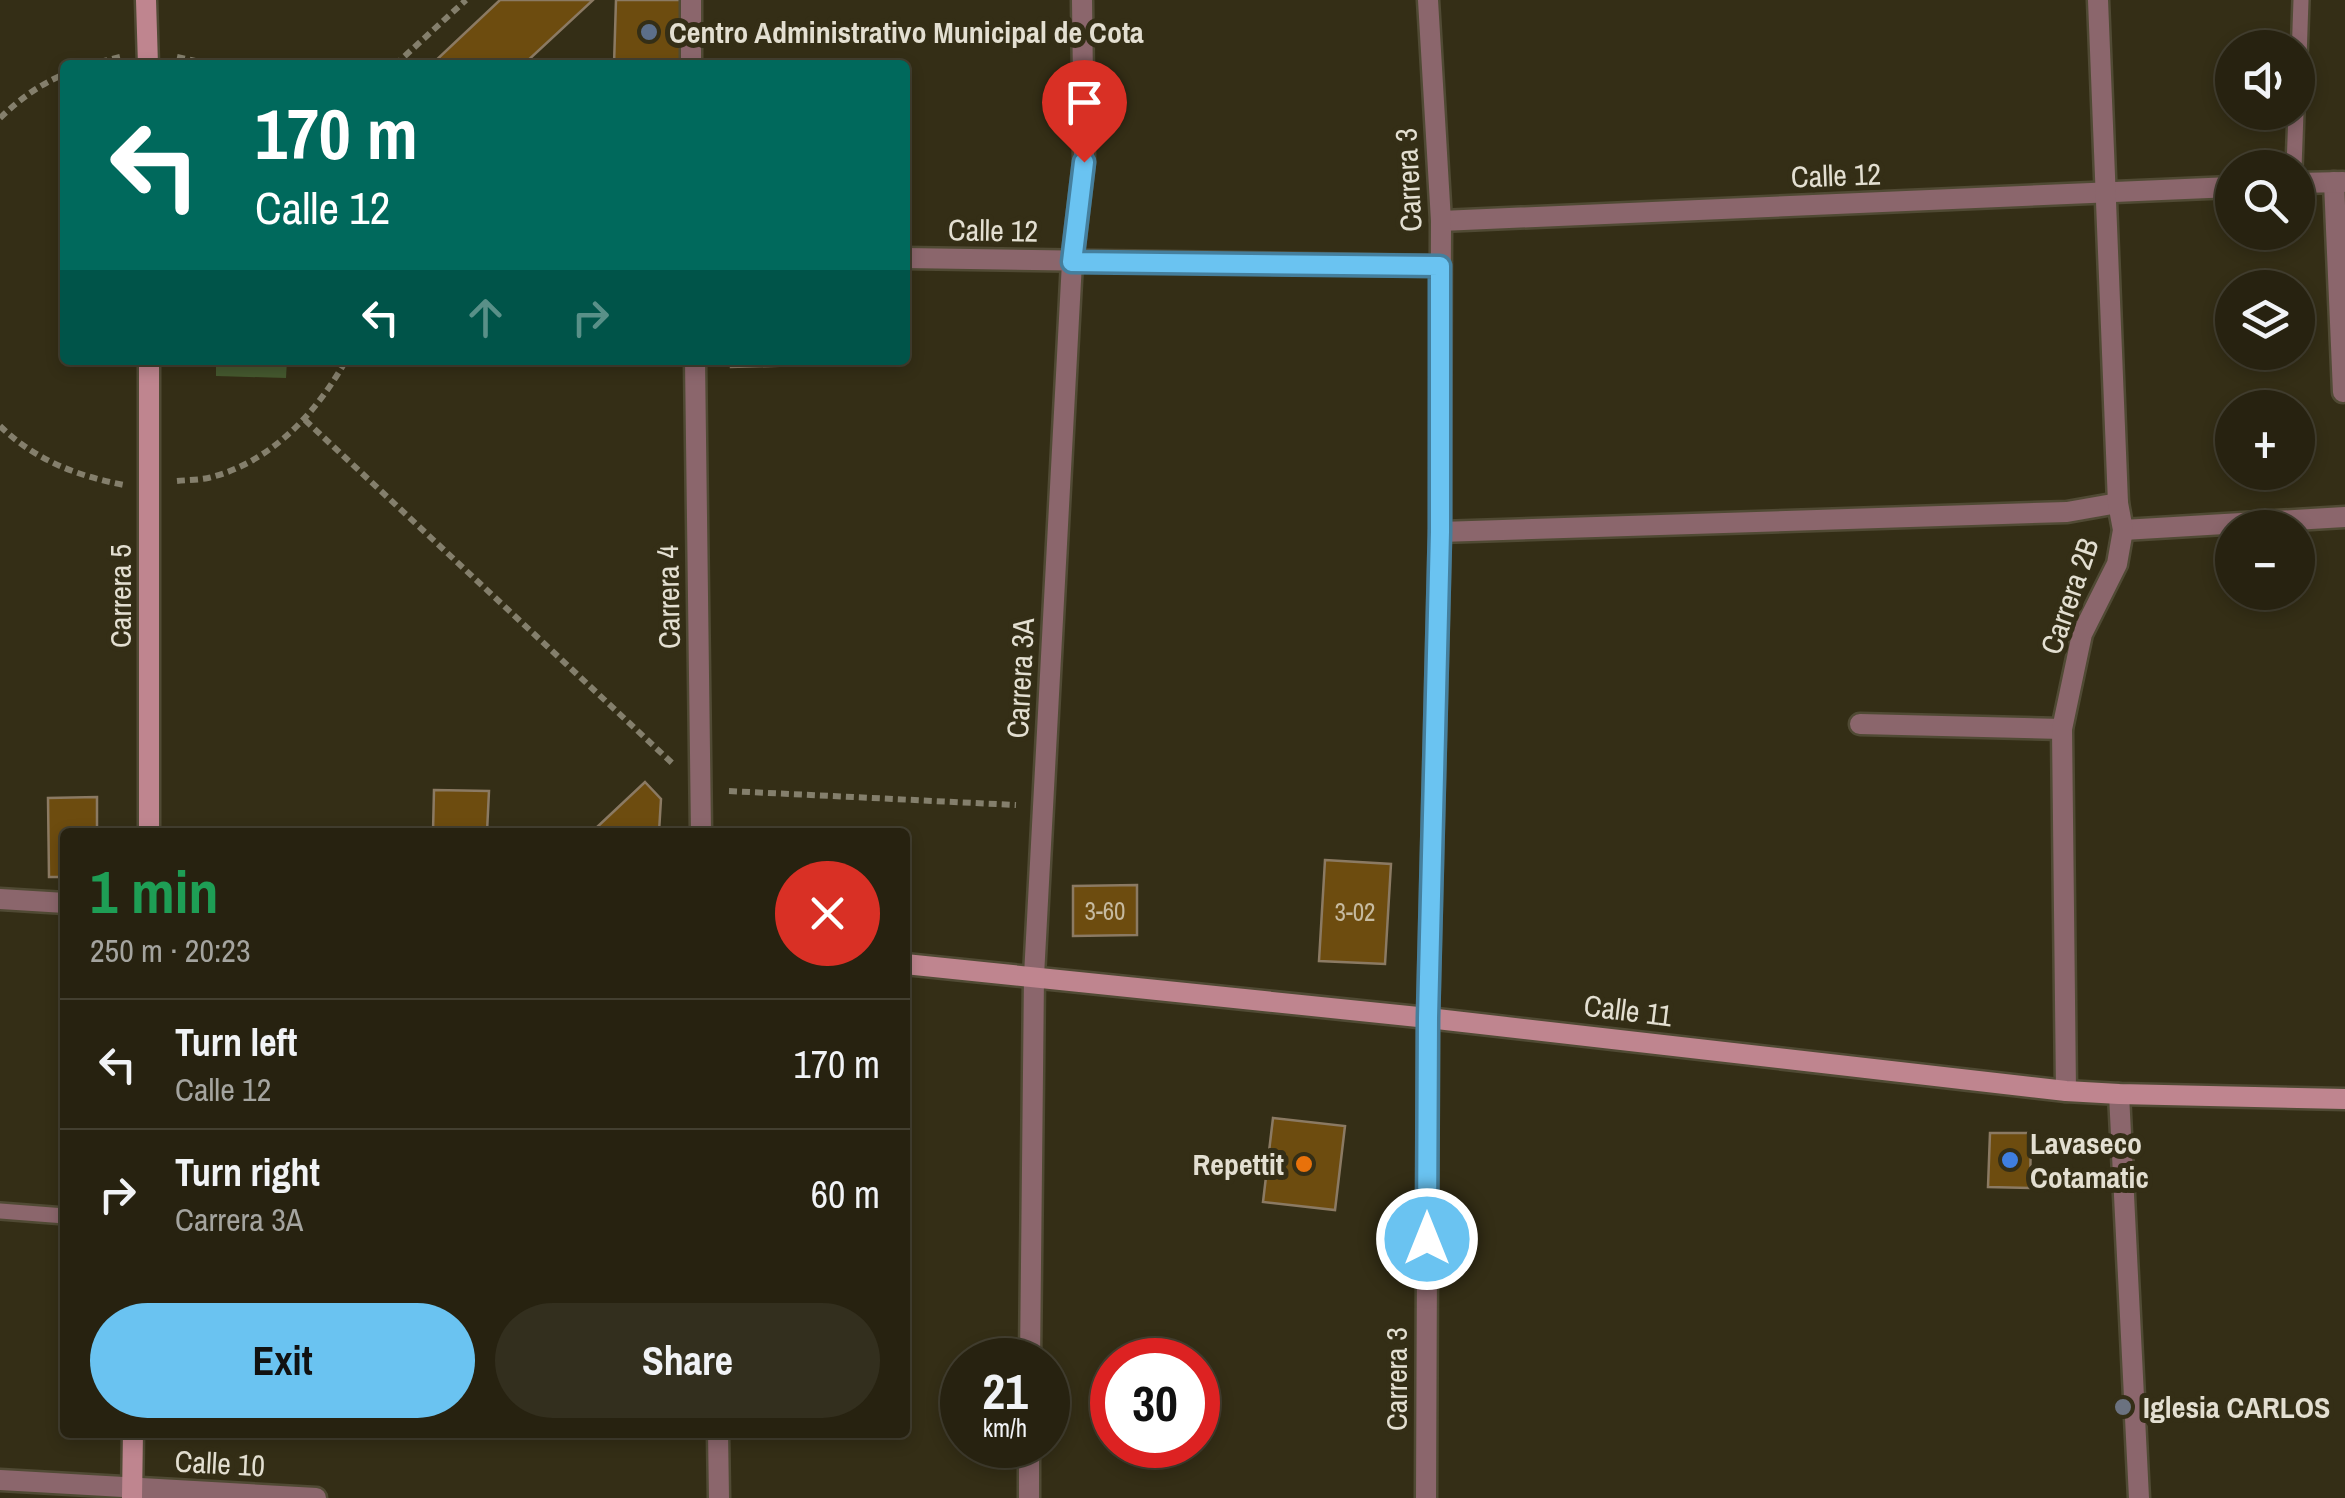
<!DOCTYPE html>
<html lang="en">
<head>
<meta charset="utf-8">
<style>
	body { margin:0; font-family:"Archivo Narrow",sans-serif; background:#332f1e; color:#f1f3f6; height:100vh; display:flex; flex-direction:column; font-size:38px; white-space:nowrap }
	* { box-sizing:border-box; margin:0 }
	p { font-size:32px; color:#a4a49f }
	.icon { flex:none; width:55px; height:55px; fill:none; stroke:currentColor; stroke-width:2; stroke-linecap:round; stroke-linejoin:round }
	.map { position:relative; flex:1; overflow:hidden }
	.details { position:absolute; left:60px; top:828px; width:850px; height:610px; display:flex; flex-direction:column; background:#272210; border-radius:10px; box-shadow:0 5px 15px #0003,0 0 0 2px #433f30 }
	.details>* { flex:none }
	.banner { position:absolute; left:60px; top:60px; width:850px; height:305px; border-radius:10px; box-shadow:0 5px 15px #0003,0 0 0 2px #433f30; background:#00695c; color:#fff; overflow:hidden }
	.fabs { position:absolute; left:2215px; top:30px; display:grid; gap:20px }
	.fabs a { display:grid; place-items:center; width:100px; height:100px; border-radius:50%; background:#272210; box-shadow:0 5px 15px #0003,0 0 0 2px #433f30; font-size:50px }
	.speed { position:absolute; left:940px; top:1338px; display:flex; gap:20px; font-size:50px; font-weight:700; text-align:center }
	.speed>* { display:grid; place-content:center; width:130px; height:130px; border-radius:50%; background:#272210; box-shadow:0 5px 15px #0003,0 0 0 2px #433f30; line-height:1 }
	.speed small { font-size:25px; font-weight:400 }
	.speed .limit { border:15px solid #d22; background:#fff; color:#111 }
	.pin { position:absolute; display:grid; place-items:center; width:85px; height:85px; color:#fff; margin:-102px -42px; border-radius:50% 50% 50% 0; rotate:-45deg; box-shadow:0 0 10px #0007 }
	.pin .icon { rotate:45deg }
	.me { position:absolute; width:110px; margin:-55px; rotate:0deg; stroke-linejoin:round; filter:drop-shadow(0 0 8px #0008) }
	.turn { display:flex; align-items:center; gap:35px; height:210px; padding:0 30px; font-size:45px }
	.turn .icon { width:130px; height:130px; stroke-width:2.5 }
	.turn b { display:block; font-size:70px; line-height:85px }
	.lanes { display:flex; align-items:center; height:95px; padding:0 30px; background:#0003; justify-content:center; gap:50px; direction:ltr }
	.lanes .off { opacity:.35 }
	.round { display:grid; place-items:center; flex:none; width:105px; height:105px; border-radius:52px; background:#332f1e }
	.head { display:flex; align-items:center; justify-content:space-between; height:170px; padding:0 30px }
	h1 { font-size:60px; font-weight:700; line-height:75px; color:#1e9e55 }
	.action { display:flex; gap:20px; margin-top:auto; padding:20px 30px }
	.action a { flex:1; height:115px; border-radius:60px; background:#6ac3f1; color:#111; font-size:40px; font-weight:700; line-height:115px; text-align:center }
	.action a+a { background:#332f1e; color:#f1f3f6 }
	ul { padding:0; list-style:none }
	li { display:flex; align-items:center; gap:30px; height:130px; padding:0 30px; border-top:2px solid #433f30 }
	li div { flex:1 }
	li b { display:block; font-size:38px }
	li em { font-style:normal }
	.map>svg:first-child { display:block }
	.green { fill:#45592f }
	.building { fill:#6d4c0f; stroke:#8b7a63; stroke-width:2.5 }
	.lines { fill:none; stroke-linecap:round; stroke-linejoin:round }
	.service-casing { stroke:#504a34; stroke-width:20 }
	.minor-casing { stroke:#504a34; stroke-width:25 }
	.secondary-casing { stroke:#504a34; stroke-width:25 }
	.path { stroke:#847f6c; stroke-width:6; stroke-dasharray:8 5; stroke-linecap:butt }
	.service { stroke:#8b666c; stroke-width:15 }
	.minor { stroke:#8b666c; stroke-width:20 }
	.secondary { stroke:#bf858f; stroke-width:20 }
	.route-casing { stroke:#457f9d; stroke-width:25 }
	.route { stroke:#6ac3f1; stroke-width:18 }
	.service-dot { fill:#5c6f8a; stroke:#342e16; stroke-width:4 }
	.shop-dot { fill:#3f7fe0; stroke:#342e16; stroke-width:4 }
	.food-dot { fill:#e8710a; stroke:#342e16; stroke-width:4 }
	.worship-dot { fill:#6b7280; stroke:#342e16; stroke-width:4 }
	.labels { text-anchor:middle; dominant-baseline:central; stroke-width:10; stroke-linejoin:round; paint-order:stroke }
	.number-label { font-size:25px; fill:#c6baa0 }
	.poi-label { font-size:30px; font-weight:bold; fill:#e3dfd1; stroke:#342e16; text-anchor:start }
	.street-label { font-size:30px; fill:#e3dfd1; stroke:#342e16 }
</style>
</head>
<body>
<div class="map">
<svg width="2345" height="1498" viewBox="0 0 2345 1498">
	<rect width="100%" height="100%" fill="#342e16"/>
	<polygon class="green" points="216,360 287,360 286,378 216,376"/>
	<g class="building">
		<polygon points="500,0 593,0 523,65 431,65"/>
		<polygon points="616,0 685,0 683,65 614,65"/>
		<polygon points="731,360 805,360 805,365 731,367"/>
		<polygon points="645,782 661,799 659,832 594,832 595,829"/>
		<polygon points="434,790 489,791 487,832 433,832"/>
		<polygon points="97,797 97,832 65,832 65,877 49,877 48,798"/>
		<polygon points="1325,860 1391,864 1385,964 1319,961"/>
		<polygon points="1137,885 1137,935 1073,936 1073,886"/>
		<polygon points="1273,1118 1345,1126 1335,1210 1263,1202"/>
		<polygon points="1990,1133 2031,1133 2030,1188 1988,1187"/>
	</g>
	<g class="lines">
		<defs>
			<g id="service">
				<polyline points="2298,87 2301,0"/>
				<polyline points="2294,168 2296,112"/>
				<polyline points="0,1211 65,1216"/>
			</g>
			<g id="minor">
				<polyline points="691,0 691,65"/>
				<polyline points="2334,182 2343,392"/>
				<polyline points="2298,183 2343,182"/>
				<polyline points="1441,221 2232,187"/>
				<polyline points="905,258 1440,266"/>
				<polyline points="695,360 701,832"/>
				<polyline points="2123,530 2345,517"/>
				<polyline points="1440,532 2067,512 2118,503"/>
				<polyline points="1860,724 2062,729"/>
				<polyline points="0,899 65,903"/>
				<polyline points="2066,1091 2062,729 2082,634 2117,564 2123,530 2118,503 2098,0"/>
				<polyline points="2119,1094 2139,1498"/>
				<polyline points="1030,1360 1034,976 1072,262 1084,162 1082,0"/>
				<polyline points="718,1432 719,1498"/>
				<polyline points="0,1480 316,1498"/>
				<polyline points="1029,1498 1029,1445"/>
				<polyline points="1426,1498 1428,1018 1440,532 1441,221 1428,0"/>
			</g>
			<g id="secondary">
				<polyline points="146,0 148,65"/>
				<polyline points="149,360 149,832"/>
				<polyline points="905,964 1428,1018 2066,1091 2119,1094 2345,1099"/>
				<polyline points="132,1498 133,1432"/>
			</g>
		</defs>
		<use href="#service" class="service-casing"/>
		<use href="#minor" class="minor-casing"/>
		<use href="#secondary" class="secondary-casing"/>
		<g class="path">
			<polyline points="177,57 214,65"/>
			<polyline points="87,65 120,57"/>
			<polyline points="395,65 466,0"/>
			<path d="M0,118C20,99 40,84 65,74"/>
			<polyline points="305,420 672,763"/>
			<path d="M0,426C35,460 77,476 124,485"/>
			<path d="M177,481C187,480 198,480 208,478C270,463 316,414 346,360"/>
			<polyline points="729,791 1016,805"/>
		</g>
		<use href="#service" class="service"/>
		<use href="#minor" class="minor"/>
		<use href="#secondary" class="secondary"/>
	</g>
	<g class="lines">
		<defs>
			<polyline id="route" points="1084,162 1072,262 1440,266 1440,532 1428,1018 1427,1239"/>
		</defs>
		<use href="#route" class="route-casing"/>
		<use href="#route" class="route"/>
	</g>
	<circle class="service-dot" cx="649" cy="32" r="10"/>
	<circle class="shop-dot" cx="2010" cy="1160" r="10"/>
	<circle class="food-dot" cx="1304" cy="1164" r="10"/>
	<circle class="worship-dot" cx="2123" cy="1407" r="10"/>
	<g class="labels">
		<g class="number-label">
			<text x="1105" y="911">3-60</text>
			<text x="1355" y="912">3-02</text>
		</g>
		<g class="poi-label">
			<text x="669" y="32">Centro Administrativo Municipal de Cota</text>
			<text x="2030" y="1143">Lavaseco<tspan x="2030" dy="34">Cotamatic</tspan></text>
			<text x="1284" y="1164" text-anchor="end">Repettit</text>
			<text x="2143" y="1407">Iglesia CARLOS</text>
		</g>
		<g class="street-label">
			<text transform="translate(1836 175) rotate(-2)">Calle 12</text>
			<text transform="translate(1408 180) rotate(-93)">Carrera 3</text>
			<text transform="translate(993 230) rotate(1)">Calle 12</text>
			<text transform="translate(120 596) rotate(-90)">Carrera 5</text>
			<text transform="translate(2069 596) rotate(-71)">Carrera 2B</text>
			<text transform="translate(668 597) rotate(-91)">Carrera 4</text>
			<text transform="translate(1020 678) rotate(-87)">Carrera 3A</text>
			<text transform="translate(1628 1010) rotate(7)">Calle 11</text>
			<text transform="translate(1396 1379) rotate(-90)">Carrera 3</text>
			<text transform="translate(220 1463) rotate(3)">Calle 10</text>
		</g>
	</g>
</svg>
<div class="fabs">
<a><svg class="icon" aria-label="sound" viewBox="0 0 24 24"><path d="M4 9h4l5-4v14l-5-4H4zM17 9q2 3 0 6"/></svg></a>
<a><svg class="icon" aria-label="search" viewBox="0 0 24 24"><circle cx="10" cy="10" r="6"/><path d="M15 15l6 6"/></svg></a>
<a><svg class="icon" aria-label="layers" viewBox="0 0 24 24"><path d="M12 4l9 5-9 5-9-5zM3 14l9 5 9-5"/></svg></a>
<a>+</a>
<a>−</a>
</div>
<div class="speed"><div>21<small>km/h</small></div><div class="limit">30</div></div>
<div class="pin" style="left:1084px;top:162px;background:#d93025"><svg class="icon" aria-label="arrive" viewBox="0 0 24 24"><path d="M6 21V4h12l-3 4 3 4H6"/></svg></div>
<svg class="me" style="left:1427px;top:1239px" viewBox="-20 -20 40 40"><circle r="17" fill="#6ac3f1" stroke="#fff" stroke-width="3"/><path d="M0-11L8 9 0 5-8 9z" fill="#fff"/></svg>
<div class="banner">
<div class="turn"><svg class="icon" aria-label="left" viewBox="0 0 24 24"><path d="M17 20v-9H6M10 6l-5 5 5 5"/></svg><div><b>170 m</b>Calle 12</div></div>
<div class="lanes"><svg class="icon" aria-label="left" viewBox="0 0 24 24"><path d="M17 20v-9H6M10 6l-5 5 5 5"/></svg><svg class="icon off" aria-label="ahead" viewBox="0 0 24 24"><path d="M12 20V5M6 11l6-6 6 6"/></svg><svg class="icon off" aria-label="right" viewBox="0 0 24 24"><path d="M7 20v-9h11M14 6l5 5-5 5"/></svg></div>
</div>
<section class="details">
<div class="head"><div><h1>1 min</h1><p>250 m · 20:23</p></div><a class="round" style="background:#d93025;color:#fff"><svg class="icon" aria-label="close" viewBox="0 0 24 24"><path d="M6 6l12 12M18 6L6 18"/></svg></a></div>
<ul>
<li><svg class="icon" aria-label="left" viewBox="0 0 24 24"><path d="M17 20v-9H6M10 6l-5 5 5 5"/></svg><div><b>Turn left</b><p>Calle 12</p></div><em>170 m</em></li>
<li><svg class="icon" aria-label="right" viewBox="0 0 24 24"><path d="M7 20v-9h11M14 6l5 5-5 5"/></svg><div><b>Turn right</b><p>Carrera 3A</p></div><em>60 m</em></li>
</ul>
<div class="action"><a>Exit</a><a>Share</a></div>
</section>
</div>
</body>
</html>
